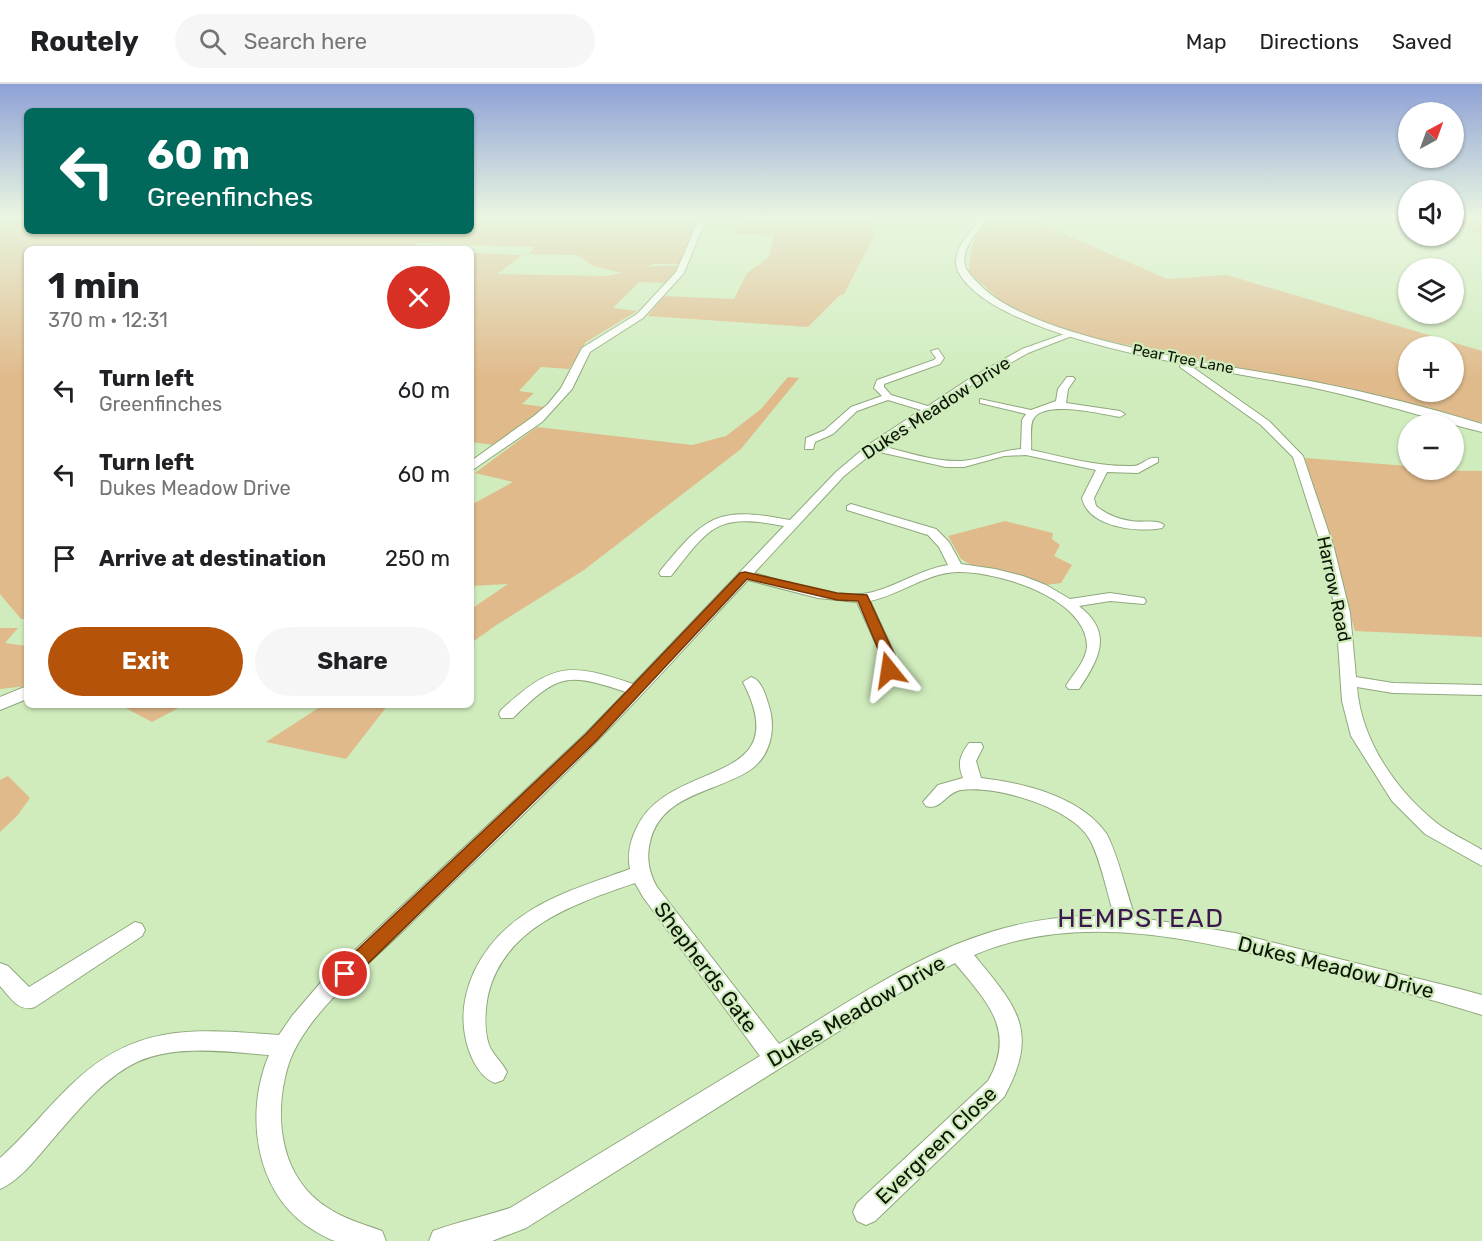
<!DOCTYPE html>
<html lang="en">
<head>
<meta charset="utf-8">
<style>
	body { margin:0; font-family:Rubik,sans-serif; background:#f6f6f6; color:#202124; height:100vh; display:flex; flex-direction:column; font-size:22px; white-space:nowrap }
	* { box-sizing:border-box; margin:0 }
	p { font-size:20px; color:#757577 }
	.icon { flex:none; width:33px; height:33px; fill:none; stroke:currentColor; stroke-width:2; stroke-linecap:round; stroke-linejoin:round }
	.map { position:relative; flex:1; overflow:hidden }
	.panel { position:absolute; left:24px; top:162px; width:450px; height:462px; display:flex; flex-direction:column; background:#fff; border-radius:9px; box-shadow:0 2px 4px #0004 }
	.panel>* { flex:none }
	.top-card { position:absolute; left:24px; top:24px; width:450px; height:126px; border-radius:9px; box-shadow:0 2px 4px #0004; background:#00695c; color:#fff; overflow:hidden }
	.needle { width:39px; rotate:41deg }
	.controls { position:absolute; left:1398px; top:18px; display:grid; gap:12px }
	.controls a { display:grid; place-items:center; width:66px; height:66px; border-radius:50%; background:#fff; box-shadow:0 2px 4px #0004; font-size:30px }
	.pin { position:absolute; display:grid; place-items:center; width:51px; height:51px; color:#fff; margin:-26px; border:3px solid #fff; border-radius:50%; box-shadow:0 2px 6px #0007 }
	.me { position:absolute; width:66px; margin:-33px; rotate:345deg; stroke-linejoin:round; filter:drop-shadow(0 0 4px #0008) }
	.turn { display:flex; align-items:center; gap:21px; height:126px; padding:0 24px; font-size:27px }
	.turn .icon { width:78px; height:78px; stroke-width:2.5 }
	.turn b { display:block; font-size:42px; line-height:51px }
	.round { display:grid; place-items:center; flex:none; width:63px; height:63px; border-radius:32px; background:#f6f6f6 }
	.head { display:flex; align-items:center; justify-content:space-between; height:102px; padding:0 24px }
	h1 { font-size:36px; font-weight:700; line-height:45px }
	.primary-button { display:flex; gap:12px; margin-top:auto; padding:12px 24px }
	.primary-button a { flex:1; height:69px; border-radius:36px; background:#b45309; color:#fff; font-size:24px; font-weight:700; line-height:69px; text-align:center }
	.primary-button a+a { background:#f6f6f6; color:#202124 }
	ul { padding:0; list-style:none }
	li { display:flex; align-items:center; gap:18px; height:84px; padding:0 24px }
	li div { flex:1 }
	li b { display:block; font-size:22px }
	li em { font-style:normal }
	header { display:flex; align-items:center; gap:36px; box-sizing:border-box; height:84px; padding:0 30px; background:#fff; border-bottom:2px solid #e0e0e0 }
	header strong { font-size:28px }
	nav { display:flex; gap:33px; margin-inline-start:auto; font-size:21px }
	.search { width:420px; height:54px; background:#f6f6f6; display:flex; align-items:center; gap:15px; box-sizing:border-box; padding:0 21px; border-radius:33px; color:#757577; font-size:22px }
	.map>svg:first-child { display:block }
	.green { fill:#e0ba8b; fill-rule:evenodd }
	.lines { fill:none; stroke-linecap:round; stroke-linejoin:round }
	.minor-casing { stroke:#8fa87c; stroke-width:2 }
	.tertiary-casing { stroke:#8fa87c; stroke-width:2 }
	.minor { fill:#fff; fill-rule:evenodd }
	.tertiary { fill:#fff; fill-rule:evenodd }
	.route { fill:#b45309; stroke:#753606; stroke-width:1.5 }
	.labels { text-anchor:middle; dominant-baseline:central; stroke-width:4.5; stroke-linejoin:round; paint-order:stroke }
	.far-street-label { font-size:15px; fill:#0d1606; stroke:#d0ecbd }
	.street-label { font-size:18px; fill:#0d1606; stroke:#d0ecbd }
	.near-street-label { font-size:21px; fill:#0d1606; stroke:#d0ecbd }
	.near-quarter-label { font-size:26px; letter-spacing:1.5px; fill:#3b174d; stroke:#d0ecbd }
</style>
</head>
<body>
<header>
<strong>Routely</strong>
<div class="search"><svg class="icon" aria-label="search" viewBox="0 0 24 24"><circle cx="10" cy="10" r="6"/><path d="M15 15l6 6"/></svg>Search here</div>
<nav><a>Map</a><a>Directions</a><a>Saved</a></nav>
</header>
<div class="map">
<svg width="1482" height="1157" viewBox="0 0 1482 1157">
	<rect width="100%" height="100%" fill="#d0ecbd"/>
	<g class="green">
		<polygon points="0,132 27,132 27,147 471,147 471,132 705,132 703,134 690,133 686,138 697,138 683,180 653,180 645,183 682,181 667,199 639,198 613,224 637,227 586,258 569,285 541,283 519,307 534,309 522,320 545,323 494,361 471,358 471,169 523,171 497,190 606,192 622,189 593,182 577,171 529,170 534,163 418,159 408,165 27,165 27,535 21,535 0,510"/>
		<polygon points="754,132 868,132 874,152 844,210 839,212 808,243 648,232 663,212 734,215 747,189 769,173 774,151 732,150 746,135"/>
		<path d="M996,132H1023L1167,195L1227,191L1482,267V338L1475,339L1304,297L1094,254L1042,238L1005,220L969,189C970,157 974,155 996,132ZM1408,262H1454V308H1408Z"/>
		<polygon points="1454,132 1482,132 1482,150 1454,140"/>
		<polygon points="788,293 799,294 741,365 584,486 498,540 471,559 471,525 508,500 471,502 471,421 513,398 475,389 537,343 692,361 726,352 761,325"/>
		<polygon points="1305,374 1408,382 1408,386 1482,387 1482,553 1355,547"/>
		<polygon points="1005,437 1053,449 1052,455 1060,461 1054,472 1072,481 1061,499 1046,501 997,485 971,481 961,475 948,452"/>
		<polygon points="0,544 18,544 5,559 27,562 27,602 0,605"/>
		<polygon points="120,621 184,621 152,638"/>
		<polygon points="323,621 388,621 346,675 266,658"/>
		<polygon points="8,692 30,714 17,732 0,748 0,696"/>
	</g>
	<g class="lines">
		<defs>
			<g id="minor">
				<path d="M1070,248L1077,250L1028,269L975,299L881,362C907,368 934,378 961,377C981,376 1000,366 1021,365L1022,336L1026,330L980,319V315L1031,326L1056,317L1058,305L1067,293H1073L1075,295L1068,305L1066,319L1120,327L1125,330L1120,333C1101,330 1046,316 1034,334C1029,340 1032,357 1031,366C1064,373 1098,383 1133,382C1142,382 1147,372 1158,374V378L1138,389L1107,388L1094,414L1096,422C1106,430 1118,435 1131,437C1141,439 1157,435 1164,441L1162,444C1137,449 1088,443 1082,414L1096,386L1026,371L1004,372L964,383H946L875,367L844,392L754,489C790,499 835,518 873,508C899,501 921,485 948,481L939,463L928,451L847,426V422L851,420L936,445L949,458L961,480L995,485L1023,492L1046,501L1070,515L1110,509L1144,514L1146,517L1144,520L1110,517L1079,522C1114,549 1099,575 1079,605H1069L1066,602C1073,590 1087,576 1087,561C1085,513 996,487 957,488C926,489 900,511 870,517L895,571L897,586L889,591L881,586V571L857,518L818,514L748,496C697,550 648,606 596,658C534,722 468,783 405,845C367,882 304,931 288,982C273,1033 280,1094 328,1124C344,1135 363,1140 382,1147L386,1157C370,1157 350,1157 335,1157C325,1154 315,1147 307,1142C254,1105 245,1027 269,971C228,968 176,960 137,978C103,994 77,1028 53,1055C38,1072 21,1096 0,1105V1074C25,1052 46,1025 70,1002C135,938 194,945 279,951L292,932L322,897L585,650L626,608C566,588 558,590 513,634H501L499,630L501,626C553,579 568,578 633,600L784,442C717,429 711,441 671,492H661L659,489L661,486C706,431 718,422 790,436L836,388L868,361L921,326L888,316L857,327L833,350L815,358L813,365H805L806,354L825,346L851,323L882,312L874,304L877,296L934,276L936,274L931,267L938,265L944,274L940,280L884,300V303L891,311L928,322L969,295L1022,265Z"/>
				<path d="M1182,275H1188V280L1269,337L1303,372L1334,464L1350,529L1356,593L1393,599L1482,601V611L1393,609L1357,603C1361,656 1396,707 1438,740C1451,750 1468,757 1482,766V782L1425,750L1392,717L1351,652L1342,617L1336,529L1322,464L1293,373L1261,341L1180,283Z"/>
				<path d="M751,593C761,596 765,609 768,619C777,644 771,674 747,688C712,709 661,711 650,758C646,774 649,789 657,803L779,960C892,892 976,827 1114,832C1108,811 1100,774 1090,756C1073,723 995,701 961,706C945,709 941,727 926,722L923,718L938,701L963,694C957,680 960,671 969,659H981L983,663L976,677L981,694C1023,699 1079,712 1106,749C1116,765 1128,813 1135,833L1235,849L1460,905L1482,911V931C1428,914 1373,900 1319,886C1208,858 1084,824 974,871C1017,923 1040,947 1004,1013L875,1137L866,1141L857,1137L853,1128L857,1119L988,997C1017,946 987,918 955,879L914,900L526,1144L492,1157H429L433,1147C457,1138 485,1132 510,1124L760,972L643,813L635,799C577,819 504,842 488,911C485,926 484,946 489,961C493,971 502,978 507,988L503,996L495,999C477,992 468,968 465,951C461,929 465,908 474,888C504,824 569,807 630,785C627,771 630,758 636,745C668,673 798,705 743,598Z"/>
				<path d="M135,838L142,840L145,846L142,852L35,923C19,929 10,913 0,902V879L8,882L29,903Z"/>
			</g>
			<g id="tertiary">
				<polygon points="705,132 711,132 703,142 684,189 643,234 590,268 572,305 542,338 471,387 471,377 534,332 548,320 561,304 582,264 637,230 676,188 696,142"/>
				<path d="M984,132H991C981,145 960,163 965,182C967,188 972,192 976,197C1030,259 1233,281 1315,298C1371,309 1427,323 1482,340V348C1427,334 1374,317 1319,305C1241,288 995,260 958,187C949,168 973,144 984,132Z"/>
				<polygon points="27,602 27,615 0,626 0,613"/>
			</g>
		</defs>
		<use href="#minor" class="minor-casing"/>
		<use href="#tertiary" class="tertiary-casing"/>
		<use href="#minor" class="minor"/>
		<use href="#tertiary" class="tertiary"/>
	</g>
	<linearGradient id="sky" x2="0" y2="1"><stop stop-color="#8ea1d6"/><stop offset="0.45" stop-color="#eaf6e1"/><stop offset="1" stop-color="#eaf6e1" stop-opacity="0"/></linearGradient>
	<rect width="1482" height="294" fill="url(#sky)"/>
	<polygon class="route" points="745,488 837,509 867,511 895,572 896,586 889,590 882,586 881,572 858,517 837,516 747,495 596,657 352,895 345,898 338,895 335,890 338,884 586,650 740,489"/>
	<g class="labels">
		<g class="far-street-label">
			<text transform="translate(1183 275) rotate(11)">Pear Tree Lane</text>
		</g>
		<g class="street-label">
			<text transform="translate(936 324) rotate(-33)">Dukes Meadow Drive</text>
			<text transform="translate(1334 505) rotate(78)">Harrow Road</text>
		</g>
		<g class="near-street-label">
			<text transform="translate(706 883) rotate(53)">Shepherds Gate</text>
			<text transform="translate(1336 883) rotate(14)">Dukes Meadow Drive</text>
			<text transform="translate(856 927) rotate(-30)">Dukes Meadow Drive</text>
			<text transform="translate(936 1061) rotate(-44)">Evergreen Close</text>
		</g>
		<g class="near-quarter-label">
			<text x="1141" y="834">HEMPSTEAD</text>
		</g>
	</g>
</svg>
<div class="controls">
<a><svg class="needle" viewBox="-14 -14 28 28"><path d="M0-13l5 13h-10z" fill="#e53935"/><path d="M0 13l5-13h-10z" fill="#757577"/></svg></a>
<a><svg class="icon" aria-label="sound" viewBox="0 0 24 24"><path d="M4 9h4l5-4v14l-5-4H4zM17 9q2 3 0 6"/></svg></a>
<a><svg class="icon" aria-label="layers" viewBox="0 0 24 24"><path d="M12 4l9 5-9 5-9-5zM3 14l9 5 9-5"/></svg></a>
<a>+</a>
<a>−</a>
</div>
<div class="pin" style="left:345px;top:890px;background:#d93025"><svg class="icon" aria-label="arrive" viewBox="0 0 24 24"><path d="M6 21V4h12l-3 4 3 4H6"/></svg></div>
<svg class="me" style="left:889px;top:586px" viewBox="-20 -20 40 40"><path d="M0-17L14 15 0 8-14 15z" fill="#b45309" stroke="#fff" stroke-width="4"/></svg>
<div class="top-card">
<div class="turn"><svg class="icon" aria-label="left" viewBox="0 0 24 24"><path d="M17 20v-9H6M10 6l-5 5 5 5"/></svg><div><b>60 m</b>Greenfinches</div></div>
</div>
<section class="panel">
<div class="head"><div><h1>1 min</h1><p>370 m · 12:31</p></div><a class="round" style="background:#d93025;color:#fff"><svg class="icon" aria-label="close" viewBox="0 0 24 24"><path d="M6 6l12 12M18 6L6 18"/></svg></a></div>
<ul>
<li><svg class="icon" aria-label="left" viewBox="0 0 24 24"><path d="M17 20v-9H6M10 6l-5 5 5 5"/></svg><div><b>Turn left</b><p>Greenfinches</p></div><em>60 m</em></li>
<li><svg class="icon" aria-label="left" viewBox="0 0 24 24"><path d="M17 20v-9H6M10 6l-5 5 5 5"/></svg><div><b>Turn left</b><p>Dukes Meadow Drive</p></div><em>60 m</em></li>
<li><svg class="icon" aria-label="arrive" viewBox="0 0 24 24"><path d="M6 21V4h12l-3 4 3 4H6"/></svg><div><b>Arrive at destination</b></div><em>250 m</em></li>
</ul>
<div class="primary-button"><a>Exit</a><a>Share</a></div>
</section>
</div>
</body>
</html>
